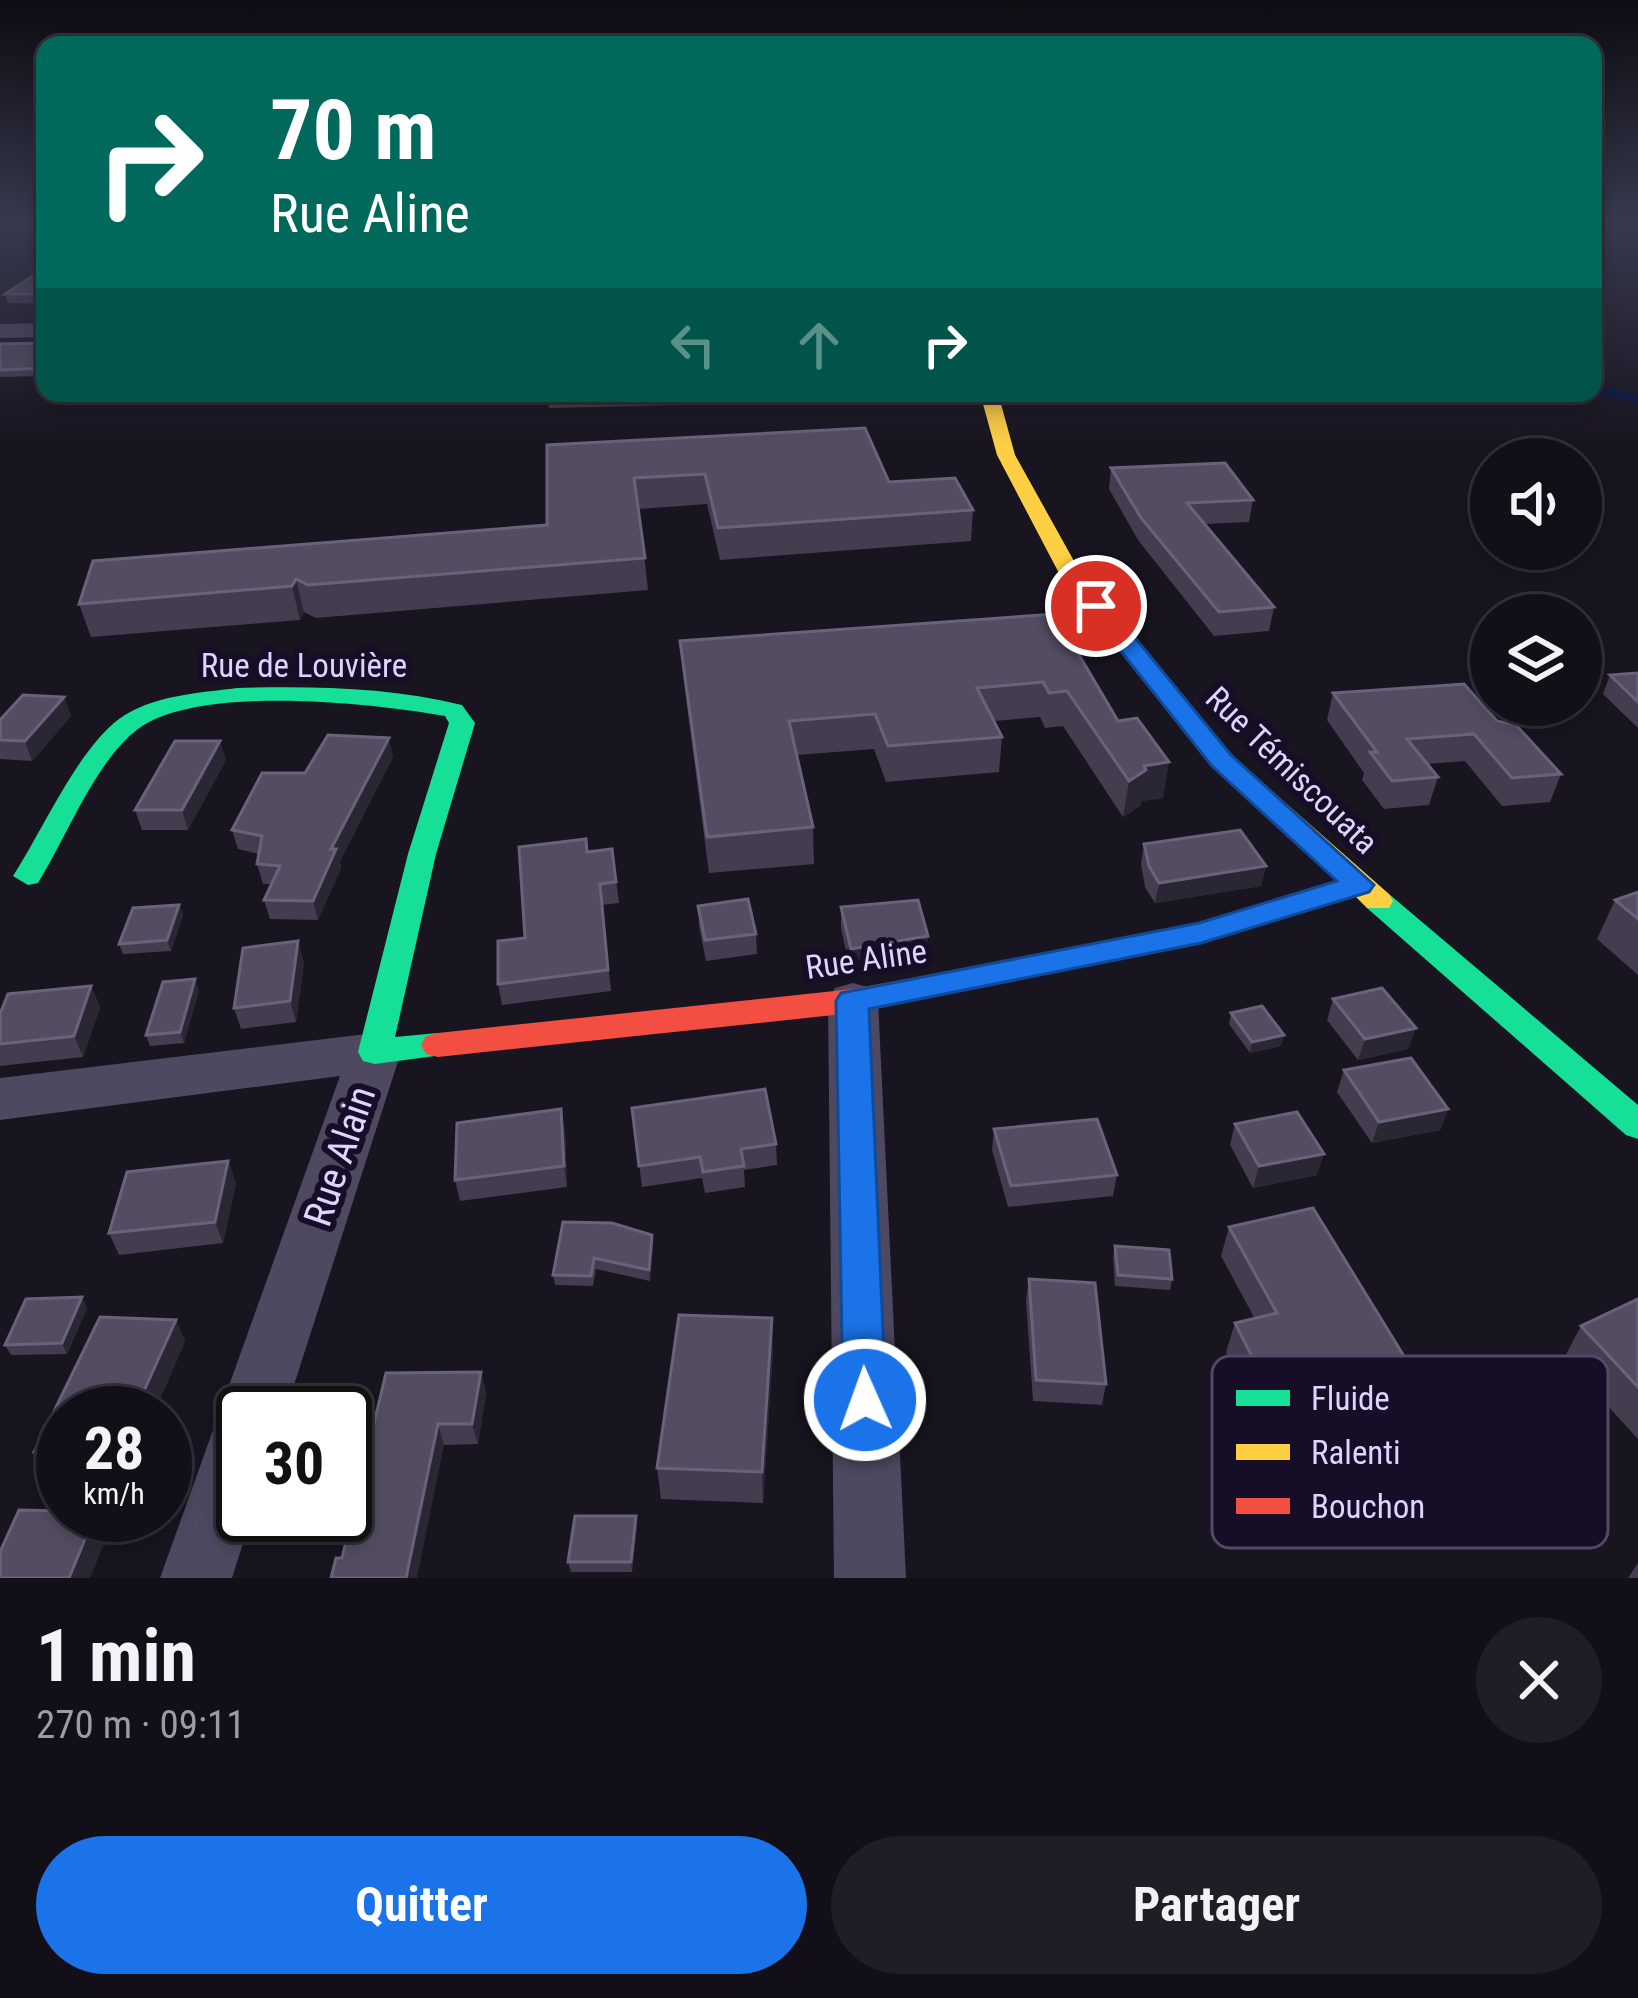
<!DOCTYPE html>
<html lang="fr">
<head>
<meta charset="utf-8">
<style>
	body { margin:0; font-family:"Roboto Condensed",sans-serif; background:#1f1d25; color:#f1f3f6; height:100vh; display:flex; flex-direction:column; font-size:45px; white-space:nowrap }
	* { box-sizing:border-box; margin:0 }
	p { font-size:39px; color:#9c9ca2 }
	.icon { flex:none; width:66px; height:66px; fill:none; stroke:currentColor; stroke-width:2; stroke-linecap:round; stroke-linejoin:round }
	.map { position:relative; height:1578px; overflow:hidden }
	.side { display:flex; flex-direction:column; background:#120f18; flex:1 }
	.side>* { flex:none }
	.guide { position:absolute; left:36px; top:36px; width:1566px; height:366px; border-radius:24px; box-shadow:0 6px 18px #0003,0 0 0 3px #312f37; background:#00695c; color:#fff; overflow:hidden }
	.controls { position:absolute; left:1470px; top:438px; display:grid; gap:24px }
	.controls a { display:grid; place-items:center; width:132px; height:132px; border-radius:50%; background:#120f18; box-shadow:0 6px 18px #0003,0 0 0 3px #312f37; font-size:60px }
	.speed { position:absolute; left:36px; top:1386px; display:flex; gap:24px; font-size:60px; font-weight:700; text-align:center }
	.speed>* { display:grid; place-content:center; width:156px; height:156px; border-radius:50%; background:#120f18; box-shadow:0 6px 18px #0003,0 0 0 3px #312f37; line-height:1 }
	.speed small { font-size:30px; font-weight:400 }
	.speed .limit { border:6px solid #111; border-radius:18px; background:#fff; color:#111 }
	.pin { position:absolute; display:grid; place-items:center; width:102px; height:102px; color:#fff; margin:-51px; border:6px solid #fff; border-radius:50%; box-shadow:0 3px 12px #0007 }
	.me { position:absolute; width:132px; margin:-66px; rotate:358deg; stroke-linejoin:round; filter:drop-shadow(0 0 9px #0008) }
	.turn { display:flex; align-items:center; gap:42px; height:252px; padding:0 36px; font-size:54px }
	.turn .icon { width:156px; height:156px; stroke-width:2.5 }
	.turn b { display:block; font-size:84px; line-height:102px }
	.lanes { display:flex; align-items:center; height:114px; padding:0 36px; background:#0003; justify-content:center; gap:60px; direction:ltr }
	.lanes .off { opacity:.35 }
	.round { display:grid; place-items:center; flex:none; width:126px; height:126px; border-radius:63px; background:#1f1d25 }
	.overview { display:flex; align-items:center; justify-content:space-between; height:204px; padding:0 36px }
	h1 { font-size:72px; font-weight:700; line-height:90px }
	.button { display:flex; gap:24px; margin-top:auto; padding:24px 36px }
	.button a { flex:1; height:138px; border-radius:72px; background:#1a73e8; color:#fff; font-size:48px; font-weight:700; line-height:138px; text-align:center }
	.button a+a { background:#1f1d25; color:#f1f3f6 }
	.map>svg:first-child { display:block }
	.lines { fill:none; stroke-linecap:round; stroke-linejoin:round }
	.stream { stroke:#091441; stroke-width:8 }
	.street { fill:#4e4861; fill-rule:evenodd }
	.fast { fill:#16e098; fill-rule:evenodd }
	.slow { fill:#ffcf43; fill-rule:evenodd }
	.jam { fill:#f24e42; fill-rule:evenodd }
	.wall { fill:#433d4f }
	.shaded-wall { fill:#2b2634 }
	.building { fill:#544d62; stroke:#69627b; stroke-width:3 }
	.route { fill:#1a73e8; stroke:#114b97; stroke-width:3 }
	.labels { text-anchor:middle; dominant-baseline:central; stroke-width:12; stroke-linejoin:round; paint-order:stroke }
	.street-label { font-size:33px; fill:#dfd3ff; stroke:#160e26 }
	.near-street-label { font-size:39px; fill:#dfd3ff; stroke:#160e26 }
	.key { fill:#160e26; stroke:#524967; stroke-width:3 }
	.key-label { font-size:33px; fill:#dfd3ff }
</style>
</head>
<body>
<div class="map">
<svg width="1638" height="1578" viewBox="0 0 1638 1578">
	<rect width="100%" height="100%" fill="#181420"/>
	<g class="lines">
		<polyline class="stream" points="1593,388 1638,399"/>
		<g class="street">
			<polygon points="45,323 45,337 0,338 0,324"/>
			<polygon points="853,983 871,988 878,1001 906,1578 834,1578 828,1001 835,988"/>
			<polygon points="375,1033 393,1038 401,1052 285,1413 243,1413 243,1515 252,1515 232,1578 160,1578 340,1076 0,1120 0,1078"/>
		</g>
		<g class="fast">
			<path d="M237,688C312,686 389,687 462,705L475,723L436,854L395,1037L438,1033L450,1036L455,1045L450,1054L375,1064L363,1061L358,1052L408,854L449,723L445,716C372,703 199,684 138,729C96,760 66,838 38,883L28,885L13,876C43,830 76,752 119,719C152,695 199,693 237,688Z"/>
			<polygon points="1378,891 1389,894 1638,1105 1638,1139 1626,1135 1367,908 1363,901 1367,894"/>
		</g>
		<polygon class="slow" points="980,393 998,393 1015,455 1079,570 1230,754 1389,894 1393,901 1389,908 1367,908 1355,896 1201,943 1017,980 1006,977 1001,969 1006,961 1017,958 1199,923 1338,881 1212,766 1061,577 997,455"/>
		<polygon class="jam" points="1017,958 1028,961 1033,969 1028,977 853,1013 438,1057 426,1054 421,1045 426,1036 438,1033 853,989"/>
	</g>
	<g class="wall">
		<polygon points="45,268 45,304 8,303 5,294"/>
		<polygon points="45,343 45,376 0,377 0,344"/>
		<polygon points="547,393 944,393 943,399 549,408"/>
		<polygon points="547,445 889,482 973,510 971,541 720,560 707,504 639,509 648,590 316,618 304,612 300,620 91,637 79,604 547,525"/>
		<polygon points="1111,468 1253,500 1249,522 1204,524 1274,607 1269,631 1214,636 1138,540 1109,489"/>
		<polygon points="1055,614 1163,798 1141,801 1140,806 1123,817 1063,726 1045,728 1040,717 994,721 1002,737 999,772 886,782 874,749 797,755 813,827 814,864 709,873 683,675 680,641"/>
		<polygon points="1638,673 1638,728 1603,694 1610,675"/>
		<polygon points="1333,693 1497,721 1561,774 1550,802 1502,806 1465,761 1427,764 1438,777 1429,805 1384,809 1362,780 1364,773 1327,720"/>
		<polygon points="64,697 71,716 32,761 0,759 0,720"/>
		<polygon points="393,757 340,861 341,868 318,920 270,919 264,900 271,884 263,884 257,864 259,854 238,849 232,830 305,773"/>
		<polygon points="226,760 188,830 142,830 135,810"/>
		<polygon points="1144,844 1266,866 1261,886 1155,903 1145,887 1141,864"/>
		<polygon points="612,849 619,903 602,905 611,991 502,1005 498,984 525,938 587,852"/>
		<polygon points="1638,892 1638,975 1597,939 1615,900"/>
		<polygon points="179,905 183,915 171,951 123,954 119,944"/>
		<polygon points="698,906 756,934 757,954 706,961 699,926"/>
		<polygon points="841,907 927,956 850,970 841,928"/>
		<polygon points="304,962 296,1022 241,1029 234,1008"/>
		<polygon points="91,986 100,1007 83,1057 0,1066 0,1014"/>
		<polygon points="199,990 184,1043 150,1046 146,1035"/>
		<polygon points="1333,999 1408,1049 1358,1060 1327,1020"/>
		<polygon points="1231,1013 1284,1035 1281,1046 1250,1053 1229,1024"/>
		<polygon points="1344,1070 1448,1109 1440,1130 1372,1143 1337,1092"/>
		<polygon points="632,1108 776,1144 777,1165 744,1170 745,1187 705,1193 702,1178 642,1187"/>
		<polygon points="1235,1124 1317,1175 1253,1188 1230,1145"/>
		<polygon points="994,1129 1117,1175 1113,1196 1008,1207 992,1150"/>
		<polygon points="565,1130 567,1187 460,1201 455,1180"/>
		<polygon points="228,1161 236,1183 223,1243 119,1255 109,1233"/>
		<polygon points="612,1223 653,1246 650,1281 596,1269 593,1286 555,1285 553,1275"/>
		<polygon points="1229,1227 1394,1390 1391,1391 1425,1455 1412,1483 1328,1498 1290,1415 1262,1422 1226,1352 1235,1323 1255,1319 1221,1256"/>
		<polygon points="1115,1246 1172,1279 1170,1290 1115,1286 1113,1257"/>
		<polygon points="1029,1279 1106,1384 1102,1405 1033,1401 1026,1300"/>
		<polygon points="1638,1299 1638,1439 1564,1358 1581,1326"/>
		<polygon points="87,1308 67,1354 11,1355 5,1345"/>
		<polygon points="100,1317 176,1320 185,1341 154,1413 63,1413 63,1473 47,1472 34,1452"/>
		<polygon points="773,1349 763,1503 661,1499 657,1468"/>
		<polygon points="481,1372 486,1393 478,1444 444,1445 342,1558 386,1373"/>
		<polygon points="636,1516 637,1526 632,1572 571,1572 568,1562"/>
		<polygon points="1638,1563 1638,1578 1628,1578"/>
	</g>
	<g class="shaded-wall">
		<polygon points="296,579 304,612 300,620 292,586"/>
		<polygon points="64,697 71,716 32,761 25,741"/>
		<polygon points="389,738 393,757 340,861 341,868 318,920 313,901 331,849"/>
		<polygon points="220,741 226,760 188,830 182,810"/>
		<polygon points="1169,762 1163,798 1141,801 1140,806 1123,817 1129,781 1144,766"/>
		<polygon points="1266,866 1261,886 1155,903 1159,883"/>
		<polygon points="179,905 183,915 171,951 167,940"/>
		<polygon points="928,936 927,956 850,970 851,949"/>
		<polygon points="298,941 304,962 296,1022 290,1001"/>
		<polygon points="195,979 199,990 184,1043 180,1032"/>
		<polygon points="91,986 100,1007 83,1057 74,1036"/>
		<polygon points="1416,1028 1408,1049 1358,1060 1365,1039"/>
		<polygon points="1284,1035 1281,1046 1250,1053 1252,1042"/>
		<polygon points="561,1109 565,1130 567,1187 564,1166"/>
		<polygon points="1448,1109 1440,1130 1372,1143 1379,1122"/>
		<polygon points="1324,1154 1317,1175 1253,1188 1259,1166"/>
		<polygon points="228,1161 236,1183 223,1243 215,1222"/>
		<polygon points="652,1235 653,1246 650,1281 649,1270"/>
		<polygon points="82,1297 87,1308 67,1354 62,1343"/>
		<polygon points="772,1318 773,1349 763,1503 762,1472"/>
		<polygon points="176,1320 185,1341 154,1413 134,1413"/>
		<polygon points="1407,1361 1394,1390 1367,1397 1378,1368"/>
		<polygon points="481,1372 486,1393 478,1444 472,1424"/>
		<polygon points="1301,1387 1290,1415 1262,1422 1271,1394"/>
		<polygon points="438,1424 444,1445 417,1578 406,1578"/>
		<polygon points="95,1515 98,1515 109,1532 90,1578 69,1578"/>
		<polygon points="636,1516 637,1526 632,1572 631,1562"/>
	</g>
	<g class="building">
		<polygon points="45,268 45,294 5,294"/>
		<polygon points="45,343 45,368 0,370 0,344"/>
		<polygon points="865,428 889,482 955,478 973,510 718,528 705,474 634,478 645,558 308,585 296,579 292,586 79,604 93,561 547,525 547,445"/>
		<polygon points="1225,463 1253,500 1187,503 1274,607 1219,612 1141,518 1111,468"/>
		<polygon points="1055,614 1118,721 1137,718 1169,762 1144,766 1146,770 1129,781 1067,691 1049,693 1043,682 977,688 1002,737 888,746 875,714 789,721 813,827 707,837 680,641"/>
		<polygon points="1638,673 1638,702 1610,675"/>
		<polygon points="1464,684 1497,721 1516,725 1561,774 1512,778 1474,734 1407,739 1438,777 1392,781 1370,752 1377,752 1333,693"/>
		<polygon points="23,695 64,697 25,741 0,740 0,720"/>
		<polygon points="328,735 389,738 331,849 336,849 313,901 264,900 280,866 257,864 262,836 232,830 262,773 305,773"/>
		<polygon points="175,741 220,741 182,810 135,810"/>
		<polygon points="1240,830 1266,866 1159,883 1149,866 1144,844"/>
		<polygon points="586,839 587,852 612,849 616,882 600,884 608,970 498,984 498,941 525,938 519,847"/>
		<polygon points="1638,892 1638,919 1615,900"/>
		<polygon points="748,899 756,934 705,940 698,906"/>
		<polygon points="918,900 928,936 851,949 841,907"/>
		<polygon points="179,905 167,940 119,944 133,908"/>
		<polygon points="298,941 290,1001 234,1008 243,948"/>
		<polygon points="195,979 180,1032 146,1035 163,982"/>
		<polygon points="91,986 74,1036 0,1044 0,1014 8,994"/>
		<polygon points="1382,988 1416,1028 1365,1039 1333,999"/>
		<polygon points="1262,1006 1284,1035 1252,1042 1231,1013"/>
		<polygon points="1411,1058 1448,1109 1379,1122 1344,1070"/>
		<polygon points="765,1089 776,1144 741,1149 744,1166 703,1172 700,1157 639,1166 632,1108"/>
		<polygon points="561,1109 564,1166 455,1180 457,1123"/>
		<polygon points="1297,1112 1324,1154 1259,1166 1235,1124"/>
		<polygon points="1097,1119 1117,1175 1011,1186 994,1129"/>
		<polygon points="228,1161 215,1222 109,1233 127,1172"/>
		<polygon points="1313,1208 1407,1361 1378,1368 1425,1455 1340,1470 1301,1387 1271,1394 1235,1323 1277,1313 1229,1227"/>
		<polygon points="563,1222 612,1223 652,1235 649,1270 594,1258 591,1276 553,1275"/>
		<polygon points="1115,1246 1169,1250 1172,1279 1118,1275"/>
		<polygon points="1029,1279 1095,1283 1106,1384 1036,1380"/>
		<polygon points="82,1297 62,1343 5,1345 26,1299"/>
		<polygon points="1638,1299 1638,1387 1581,1326"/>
		<polygon points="679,1315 772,1318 762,1472 657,1468"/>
		<polygon points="100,1317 176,1320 134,1413 63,1413 63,1453 34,1452"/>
		<polygon points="481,1372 472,1424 438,1424 406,1578 331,1578 336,1558 342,1558 386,1373"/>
		<polygon points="19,1510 63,1511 63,1515 95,1515 69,1578 0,1578 0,1552"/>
		<polygon points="575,1516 636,1516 631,1562 568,1562"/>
	</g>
	<linearGradient id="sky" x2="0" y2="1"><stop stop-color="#0d0b12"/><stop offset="0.5" stop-color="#373a4e"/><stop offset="1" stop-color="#373a4e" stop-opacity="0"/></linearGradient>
	<rect width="1638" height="445" fill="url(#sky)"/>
	<polygon class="route" points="1096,599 1105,601 1231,755 1374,885 1369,892 1201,943 869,1009 886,1400 880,1414 865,1420 850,1414 843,1400 836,1001 841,993 1199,923 1337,881 1212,766 1085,606"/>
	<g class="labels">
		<g class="street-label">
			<text x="304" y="665">Rue de Louvière</text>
			<text transform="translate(1292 770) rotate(44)">Rue Témiscouata</text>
			<text transform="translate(866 959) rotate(-8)">Rue Aline</text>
		</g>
		<g class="near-street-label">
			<text transform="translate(340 1156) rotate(-71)">Rue Alain</text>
		</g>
	</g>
	<rect x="1212" y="1356" width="396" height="192" rx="18" class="key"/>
	<rect x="1236" y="1390" width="54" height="16" fill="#16e098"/>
	<rect x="1236" y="1444" width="54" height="16" fill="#ffcf43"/>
	<rect x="1236" y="1498" width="54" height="16" fill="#f24e42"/>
	<g class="key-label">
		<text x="1311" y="1410">Fluide</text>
		<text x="1311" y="1464">Ralenti</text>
		<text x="1311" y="1518">Bouchon</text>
	</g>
</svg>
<div class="controls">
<a><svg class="icon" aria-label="sound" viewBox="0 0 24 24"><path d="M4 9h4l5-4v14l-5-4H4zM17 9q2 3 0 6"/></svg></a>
<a><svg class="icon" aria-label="layers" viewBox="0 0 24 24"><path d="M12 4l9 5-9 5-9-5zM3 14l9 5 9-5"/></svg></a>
</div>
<div class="speed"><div>28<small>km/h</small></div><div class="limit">30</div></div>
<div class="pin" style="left:1096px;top:606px;background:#d93025"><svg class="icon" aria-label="arrive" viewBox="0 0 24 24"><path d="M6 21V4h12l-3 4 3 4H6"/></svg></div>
<svg class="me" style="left:865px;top:1400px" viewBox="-20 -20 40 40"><circle r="17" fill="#1a73e8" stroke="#fff" stroke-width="3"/><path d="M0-11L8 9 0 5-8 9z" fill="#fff"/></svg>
<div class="guide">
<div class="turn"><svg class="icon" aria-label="right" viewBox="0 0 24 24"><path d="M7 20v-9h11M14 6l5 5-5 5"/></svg><div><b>70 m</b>Rue Aline</div></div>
<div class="lanes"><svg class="icon off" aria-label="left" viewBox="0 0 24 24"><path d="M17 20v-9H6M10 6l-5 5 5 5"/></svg><svg class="icon off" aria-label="ahead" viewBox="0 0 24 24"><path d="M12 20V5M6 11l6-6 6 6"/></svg><svg class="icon" aria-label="right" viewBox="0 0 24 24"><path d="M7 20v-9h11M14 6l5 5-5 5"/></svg></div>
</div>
</div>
<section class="side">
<div class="overview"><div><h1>1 min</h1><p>270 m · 09:11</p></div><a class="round"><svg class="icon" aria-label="close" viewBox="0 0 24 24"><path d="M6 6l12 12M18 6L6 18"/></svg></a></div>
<div class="button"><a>Quitter</a><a>Partager</a></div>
</section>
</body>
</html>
